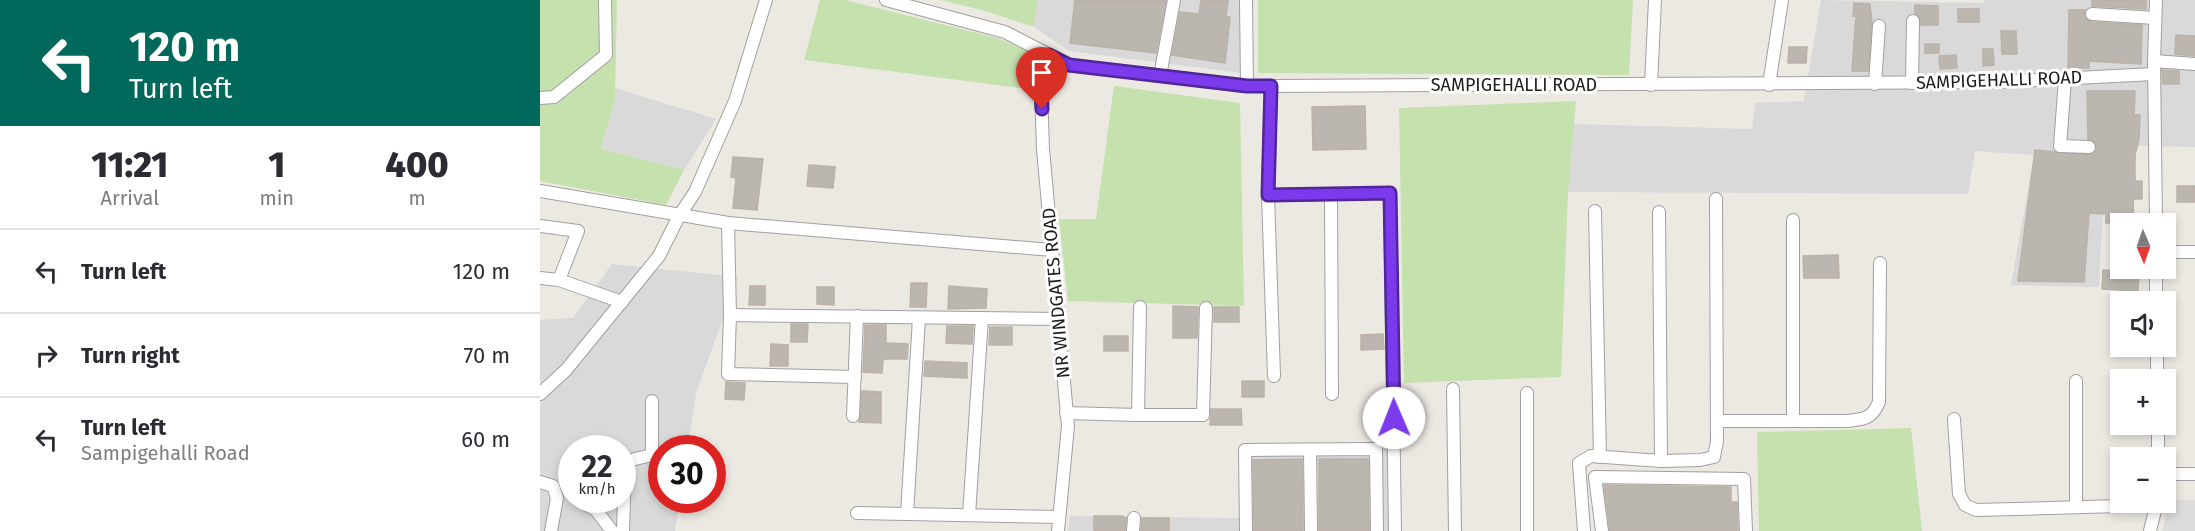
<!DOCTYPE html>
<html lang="en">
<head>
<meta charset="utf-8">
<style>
	body { margin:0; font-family:"Fira Sans",sans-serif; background:#f2f2f3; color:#2b2b33; height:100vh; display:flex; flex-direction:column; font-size:22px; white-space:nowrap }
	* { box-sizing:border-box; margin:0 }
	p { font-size:20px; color:#7c7c81 }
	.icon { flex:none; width:33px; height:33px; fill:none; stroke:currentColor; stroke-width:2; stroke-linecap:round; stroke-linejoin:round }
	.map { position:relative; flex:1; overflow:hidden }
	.drawer { display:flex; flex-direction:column; background:#fff; width:540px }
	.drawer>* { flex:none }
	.banner { background:#00695c; color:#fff; overflow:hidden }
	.needle { width:39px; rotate:178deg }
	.controls { position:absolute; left:1570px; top:213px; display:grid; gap:12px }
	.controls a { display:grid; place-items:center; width:66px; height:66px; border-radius:0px; background:#fff; box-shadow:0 3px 9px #0003; font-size:30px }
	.speed { position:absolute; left:18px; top:435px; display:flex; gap:12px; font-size:30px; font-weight:700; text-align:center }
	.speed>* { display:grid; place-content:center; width:78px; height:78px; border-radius:50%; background:#fff; box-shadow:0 3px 9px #0003; line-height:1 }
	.speed small { font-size:15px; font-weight:400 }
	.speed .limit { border:9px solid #d22; background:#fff; color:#111 }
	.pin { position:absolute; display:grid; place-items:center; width:51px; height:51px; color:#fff; margin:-62px -26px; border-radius:50% 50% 50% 0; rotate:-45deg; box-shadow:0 0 6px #0007 }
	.pin .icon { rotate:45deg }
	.me { position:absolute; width:66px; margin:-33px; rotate:359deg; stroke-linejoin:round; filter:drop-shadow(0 0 4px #0008) }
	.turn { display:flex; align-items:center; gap:21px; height:126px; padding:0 30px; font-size:27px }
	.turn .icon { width:78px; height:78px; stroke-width:2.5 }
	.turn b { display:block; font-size:42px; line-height:51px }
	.eta { display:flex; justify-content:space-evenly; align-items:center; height:102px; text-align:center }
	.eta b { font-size:36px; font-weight:800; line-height:42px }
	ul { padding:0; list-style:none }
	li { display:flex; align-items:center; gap:18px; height:84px; padding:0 30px; border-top:2px solid #e1e1e2 }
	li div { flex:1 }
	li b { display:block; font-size:22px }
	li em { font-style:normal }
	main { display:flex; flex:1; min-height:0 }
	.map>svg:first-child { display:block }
	.residential { fill:#dad9d9; fill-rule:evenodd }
	.grass { fill:#c5e1ae }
	.parking { fill:#dcdcdc }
	.building { fill:#bcb6b0; stroke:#bcb1a7; stroke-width:1.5 }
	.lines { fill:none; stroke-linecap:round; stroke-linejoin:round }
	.minor-casing { stroke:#a0a0a0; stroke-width:14 }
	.minor { stroke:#fff; stroke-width:12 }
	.route-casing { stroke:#51269a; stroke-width:15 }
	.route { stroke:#7c3aed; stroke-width:10 }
	.labels { text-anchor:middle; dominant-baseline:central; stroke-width:6; stroke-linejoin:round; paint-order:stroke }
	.street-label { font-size:18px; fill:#1c1c1c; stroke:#fff }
</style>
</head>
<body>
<main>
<section class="drawer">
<div class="banner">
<div class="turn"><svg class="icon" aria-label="left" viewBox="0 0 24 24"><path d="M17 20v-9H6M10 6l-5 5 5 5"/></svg><div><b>120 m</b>Turn left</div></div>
</div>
<div class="eta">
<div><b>11:21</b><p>Arrival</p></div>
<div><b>1</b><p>min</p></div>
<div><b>400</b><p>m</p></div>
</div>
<ul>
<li><svg class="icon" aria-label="left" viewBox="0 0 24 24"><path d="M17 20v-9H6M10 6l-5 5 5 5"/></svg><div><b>Turn left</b></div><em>120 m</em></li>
<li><svg class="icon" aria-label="right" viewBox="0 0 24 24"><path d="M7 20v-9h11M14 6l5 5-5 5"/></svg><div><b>Turn right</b></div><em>70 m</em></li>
<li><svg class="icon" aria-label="left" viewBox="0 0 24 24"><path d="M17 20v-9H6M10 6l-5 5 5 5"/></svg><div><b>Turn left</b><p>Sampigehalli Road</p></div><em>60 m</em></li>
</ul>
</section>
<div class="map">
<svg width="1655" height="531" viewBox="0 0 1655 531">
	<rect width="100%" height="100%" fill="#ece9e3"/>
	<g class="residential">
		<polygon points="498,0 699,0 701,73 529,51 494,27"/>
		<polygon points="1281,0 1444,3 1445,0 1655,0 1655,147 1566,145 1559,287 1471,285 1494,155 1435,151 1428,194 1028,192 1034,124 1212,129 1215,103 1264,101"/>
		<polygon points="75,88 176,119 144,170 61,149 75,99"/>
		<path d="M72,264L198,277L156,393L148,448H122V500H140L135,531H0V320L33,318ZM32,448H82V500H32Z"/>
		<polygon points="702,447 847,447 848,531 528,531 530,516 703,518"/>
	</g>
	<g class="grass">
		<polygon points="0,0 77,0 75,99 61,149 144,170 126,205 0,181"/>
		<polygon points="280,0 305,0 461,39 499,55 496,90 264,60"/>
		<polygon points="401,0 498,0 494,27 445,11"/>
		<polygon points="718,0 1093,0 1089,75 718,73"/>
		<polygon points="574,86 700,103 704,306 528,301 519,219 556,219"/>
		<polygon points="1036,101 1028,192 1021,377 864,383 859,108"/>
		<polygon points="1371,428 1382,531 1219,531 1217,432"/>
	</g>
	<polygon class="parking" points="1630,500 1655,500 1655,531 1622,531"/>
	<g class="building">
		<polygon points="535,0 626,0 616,53 530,43"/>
		<polygon points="661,0 688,0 686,17 690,17 685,63 632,55 640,12 659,14"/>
		<polygon points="1552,0 1606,0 1606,9 1552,6"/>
		<polygon points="1314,3 1330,4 1332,23 1328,71 1312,71 1316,16 1313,16"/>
		<polygon points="1375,5 1398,6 1398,25 1381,25 1380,18 1375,13"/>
		<rect x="1418" y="9" width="21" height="13"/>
		<polygon points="1529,10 1545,10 1544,17 1551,22 1602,25 1601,64 1549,61 1549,68 1528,68"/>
		<polygon points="1461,31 1476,31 1477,54 1462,54"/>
		<polygon points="1636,35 1655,36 1655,56 1635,54"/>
		<rect x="1385" y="44" width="14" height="9"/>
		<polygon points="1249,47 1267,47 1266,63 1248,63"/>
		<polygon points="1443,49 1453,49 1454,65 1443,66"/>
		<polygon points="1416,55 1417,68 1400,69 1399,56"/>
		<polygon points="1622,70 1639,71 1639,84 1623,84"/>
		<polygon points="1547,91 1595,91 1594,115 1600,115 1599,139 1595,155 1595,181 1602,181 1602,199 1593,199 1594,222 1566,223 1566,214 1549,213 1544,282 1478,281 1495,150 1549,155 1556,151 1556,143 1548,139"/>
		<polygon points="825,106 826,149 773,150 772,107"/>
		<polygon points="193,157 223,159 217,210 193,208 196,178 191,177"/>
		<polygon points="269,165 295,167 293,188 267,186"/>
		<rect x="1637" y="186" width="18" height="16"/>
		<polygon points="1298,255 1299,278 1264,278 1263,256"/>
		<polygon points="1563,270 1599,272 1598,291 1562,289"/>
		<polygon points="371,283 387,283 386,307 370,307"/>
		<polygon points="210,286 225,286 225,305 209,305"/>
		<polygon points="409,286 447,289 446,308 408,309"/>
		<polygon points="277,287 294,287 294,305 277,304"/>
		<polygon points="633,306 658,307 657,338 633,338"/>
		<rect x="674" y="307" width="25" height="15"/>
		<polygon points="251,324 268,324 267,342 251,342"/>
		<polygon points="325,325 346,325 346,343 368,344 367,359 343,359 342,373 323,372"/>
		<polygon points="407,326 433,326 432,344 406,343"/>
		<polygon points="450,327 472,327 472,345 449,345"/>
		<polygon points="843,334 844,349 821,350 821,335"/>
		<rect x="564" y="336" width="24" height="15"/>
		<polygon points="231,344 248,345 248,366 230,366"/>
		<polygon points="385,361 427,363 427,378 384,376"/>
		<rect x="702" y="381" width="22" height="16"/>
		<polygon points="186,382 205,383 204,400 185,399"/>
		<polygon points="322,391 341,392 341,423 319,422"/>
		<polygon points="671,409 701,409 702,425 670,425"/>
		<polygon points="762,459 763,531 714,531 713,460"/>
		<polygon points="779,459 828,459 829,531 779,531"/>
		<polygon points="1064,485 1191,487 1191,502 1197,502 1198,531 1070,531"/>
		<polygon points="554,516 582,516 586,518 585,531 554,531"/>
		<polygon points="602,518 629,518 629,531 601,531"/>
	</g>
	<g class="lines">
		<defs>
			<g id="minor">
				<polyline points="346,0 465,32 529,65 707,86 1459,82 1614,74"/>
				<polyline points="706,0 707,86"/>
				<polyline points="1552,14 1615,18"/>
				<polyline points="509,55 501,89 503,149 528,426 518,531"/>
				<polyline points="1614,61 1655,64"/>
				<polyline points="620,76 634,0"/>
				<polyline points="1525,79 1520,146 1549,147"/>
				<polyline points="1372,83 1373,21"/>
				<polyline points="1335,84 1339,26"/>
				<polyline points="1111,85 1115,0"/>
				<polyline points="1229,85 1242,0"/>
				<polyline points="731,86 728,195 734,376"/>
				<polyline points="0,98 14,97 66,55 65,0"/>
				<polyline points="0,191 188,223 512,250"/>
				<polyline points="791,194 792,394"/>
				<polyline points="728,195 850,193 855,531"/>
				<polyline points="1055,211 1060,457"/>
				<polyline points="1119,212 1121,461"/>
				<polyline points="1253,220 1253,420"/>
				<polyline points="188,223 190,315 188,374 315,377"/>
				<polyline points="1616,224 1614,61 1616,0"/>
				<polyline points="0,226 38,231 19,280 82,302"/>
				<polyline points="1626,252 1655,252"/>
				<polyline points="1616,268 1616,302"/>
				<polyline points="0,278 19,280"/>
				<polyline points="190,315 518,319"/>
				<polyline points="1617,346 1617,380"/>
				<polyline points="913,389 915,531"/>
				<polyline points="987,393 987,531"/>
				<polyline points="0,394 26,370 119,256 139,216 155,192 195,101 226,0"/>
				<polyline points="526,413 598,415 600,307"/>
				<polyline points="598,415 663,415 666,308"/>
				<polyline points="313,416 317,316"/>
				<polyline points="1414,419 1419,494 1425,505 1436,510 1616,505"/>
				<path d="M1177,421H1307C1324,419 1332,419 1339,402L1340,263"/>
				<polyline points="1618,424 1618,458"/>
				<polyline points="770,450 771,531"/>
				<polyline points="1626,474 1655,474"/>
				<polyline points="0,482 13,486 17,498 11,531"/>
				<polyline points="38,500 56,510 72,531"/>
				<polyline points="1536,507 1536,381"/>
				<polyline points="317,513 519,517"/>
				<polyline points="367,514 379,318"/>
				<polyline points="429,515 442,318"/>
				<polyline points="83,531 85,465 91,460 112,455 112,401"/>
				<polyline points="593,531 594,518"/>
				<polyline points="706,531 705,450 836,449 837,531"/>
				<polyline points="1044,531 1039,463 1051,456 1121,461 1160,460 1174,457 1177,441 1176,199"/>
				<polyline points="1062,531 1055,477 1204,479 1206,531"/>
				<polyline points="1610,531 1617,502"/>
			</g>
		</defs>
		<use href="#minor" class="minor-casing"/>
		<use href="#minor" class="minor"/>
	</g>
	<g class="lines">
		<defs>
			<polyline id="route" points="502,109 501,89 509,55 529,65 707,86 731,86 728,195 850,193 854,418"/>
		</defs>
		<use href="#route" class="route-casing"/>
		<use href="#route" class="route"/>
	</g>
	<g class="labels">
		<g class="street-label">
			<text transform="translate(1459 80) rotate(-2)">SAMPIGEHALLI ROAD</text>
			<text x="974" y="85">SAMPIGEHALLI ROAD</text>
			<text transform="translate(516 293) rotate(-95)">NR WINDGATES ROAD</text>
		</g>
	</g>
</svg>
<div class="controls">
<a><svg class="needle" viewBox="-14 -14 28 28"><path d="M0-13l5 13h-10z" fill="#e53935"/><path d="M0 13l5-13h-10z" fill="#7c7c81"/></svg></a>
<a><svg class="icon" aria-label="sound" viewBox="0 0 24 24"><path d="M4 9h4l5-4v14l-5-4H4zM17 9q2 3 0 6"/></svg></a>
<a>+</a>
<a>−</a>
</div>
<div class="speed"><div>22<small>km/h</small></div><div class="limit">30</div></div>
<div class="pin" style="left:502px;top:109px;background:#d93025"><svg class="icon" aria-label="arrive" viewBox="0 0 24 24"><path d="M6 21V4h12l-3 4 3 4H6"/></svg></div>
<svg class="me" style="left:854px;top:418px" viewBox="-20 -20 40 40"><circle r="19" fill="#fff"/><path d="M0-13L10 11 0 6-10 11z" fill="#7c3aed"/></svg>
</div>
</main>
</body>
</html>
